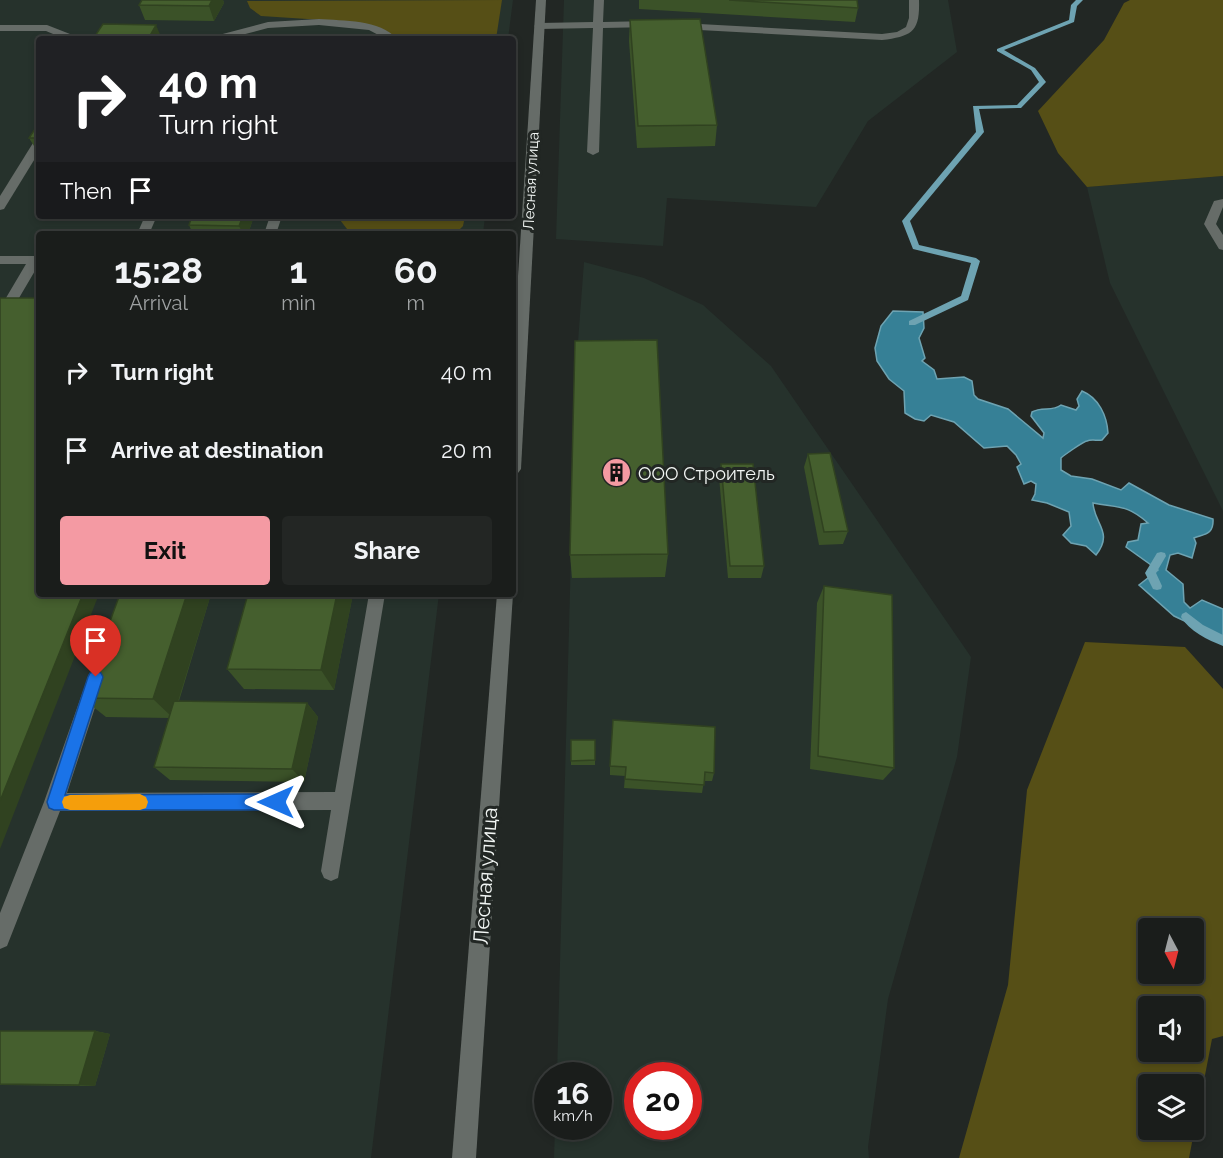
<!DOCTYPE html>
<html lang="en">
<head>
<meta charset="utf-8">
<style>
	body { margin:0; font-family:Raleway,sans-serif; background:#232624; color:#f1f3f6; height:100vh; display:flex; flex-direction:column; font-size:22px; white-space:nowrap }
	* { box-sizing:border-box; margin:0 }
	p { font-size:20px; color:#9fa2a3 }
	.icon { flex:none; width:33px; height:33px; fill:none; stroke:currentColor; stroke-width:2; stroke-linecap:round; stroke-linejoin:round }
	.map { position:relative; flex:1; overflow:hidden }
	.drawer { position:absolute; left:36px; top:231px; width:480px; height:366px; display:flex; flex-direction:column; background:#1a1d1b; border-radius:6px; box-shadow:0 3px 9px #0003,0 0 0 2px #383b3a }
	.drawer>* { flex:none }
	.guide { position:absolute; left:36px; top:36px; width:480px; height:183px; border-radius:6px; box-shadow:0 3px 9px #0003,0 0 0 2px #383b3a; background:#202124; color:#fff; overflow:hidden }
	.needle { width:39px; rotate:173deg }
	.fabs { position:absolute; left:1138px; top:918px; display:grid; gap:12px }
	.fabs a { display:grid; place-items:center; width:66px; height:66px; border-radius:6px; background:#1a1d1b; box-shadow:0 3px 9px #0003,0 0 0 2px #383b3a; font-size:30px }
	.speed { position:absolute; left:534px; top:1062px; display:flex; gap:12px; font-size:30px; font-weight:700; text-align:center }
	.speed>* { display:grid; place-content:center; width:78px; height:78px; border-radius:50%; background:#1a1d1b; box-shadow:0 3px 9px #0003,0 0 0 2px #383b3a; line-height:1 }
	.speed small { font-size:15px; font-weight:400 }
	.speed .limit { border:9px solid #d22; background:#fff; color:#111 }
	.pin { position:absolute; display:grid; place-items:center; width:51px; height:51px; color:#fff; margin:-62px -26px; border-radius:50% 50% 50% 0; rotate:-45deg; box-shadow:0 0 6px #0007 }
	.pin .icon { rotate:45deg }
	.me { position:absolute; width:66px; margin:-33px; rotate:270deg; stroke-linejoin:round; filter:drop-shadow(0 0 4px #0008) }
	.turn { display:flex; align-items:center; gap:21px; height:126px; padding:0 24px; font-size:27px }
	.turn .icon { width:78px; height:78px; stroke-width:2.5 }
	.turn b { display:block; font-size:42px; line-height:51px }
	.then { display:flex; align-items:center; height:57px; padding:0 24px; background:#0003; gap:12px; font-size:22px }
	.eta { display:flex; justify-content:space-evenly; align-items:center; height:102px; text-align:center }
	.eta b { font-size:36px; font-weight:700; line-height:42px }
	.button { display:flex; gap:12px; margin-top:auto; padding:12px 24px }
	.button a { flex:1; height:69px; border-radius:6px; background:#f49aa3; color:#111; font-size:24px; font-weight:700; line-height:69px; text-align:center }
	.button a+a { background:#232624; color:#f1f3f6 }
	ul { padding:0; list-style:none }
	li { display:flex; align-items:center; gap:18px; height:78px; padding:0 24px }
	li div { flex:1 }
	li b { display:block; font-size:22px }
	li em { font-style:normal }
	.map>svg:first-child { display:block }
	.built { fill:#26322c; fill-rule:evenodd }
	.green { fill:#564f16; fill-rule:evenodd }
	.water { fill:#368096; stroke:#6ea3b2; stroke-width:1.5 }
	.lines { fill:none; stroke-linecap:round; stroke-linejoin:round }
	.stream { fill:#6ea3b2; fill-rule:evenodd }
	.service { fill:#666c68; fill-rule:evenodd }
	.minor { fill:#666c68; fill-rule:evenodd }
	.wall { fill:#3b5228 }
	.shaded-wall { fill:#304220 }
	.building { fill:#455f2e; stroke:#304220; stroke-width:1.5 }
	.route { fill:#1a73e8; stroke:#114b97; stroke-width:1.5 }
	.slow { fill:#f59e0b }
	.labels { text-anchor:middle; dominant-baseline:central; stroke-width:6; stroke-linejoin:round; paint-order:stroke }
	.far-street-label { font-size:15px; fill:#f2f6f4; stroke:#222724 }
	.poi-label { font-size:18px; fill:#f2f6f4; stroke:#222724; text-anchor:start }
	.near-street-label { font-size:21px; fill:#f2f6f4; stroke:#222724 }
</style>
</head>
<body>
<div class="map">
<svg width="1223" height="1158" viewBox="0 0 1223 1158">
	<rect width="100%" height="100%" fill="#222724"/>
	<g class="built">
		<polygon points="0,0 513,0 508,39 39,39 39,216 485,216 483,234 39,234 39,594 439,594 371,1158 0,1158"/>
		<polygon points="564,0 948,0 957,52 868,121 816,207 667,198 663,246 556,239"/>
		<polygon points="1223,176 1223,511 1110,283 1087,187"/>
		<path d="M584,262L644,278L703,305L771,366L971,657L957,757L888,999L868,1147L869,1158H554L555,1127L598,1126V1076L557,1075L576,368ZM638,1076H688V1126H638Z"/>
	</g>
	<g class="green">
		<polygon points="502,0 496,39 395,39 387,31 338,21 261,16 250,8 247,1"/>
		<polygon points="1130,0 1223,0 1223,176 1087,187 1058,153 1038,111 1104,40 1124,3"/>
		<polygon points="337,216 465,216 463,226 455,234 372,234 347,229"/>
		<path d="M1085,642L1185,647L1223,689V1036L1212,1039L1189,1158H959L1008,985L1027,790ZM1149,928H1194V974H1149ZM1149,1006H1194V1052H1149ZM1149,1084H1194V1130H1149Z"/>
	</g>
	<path class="water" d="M893,311L923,312L924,328L919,338L925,358L922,361L934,370L937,379L964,377L972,381L974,395L978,399L1008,409L1043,438L1044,433L1031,416L1032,412C1042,406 1052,412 1061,405L1076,410L1079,406L1077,399L1082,391C1099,398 1107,416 1108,433L1102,440C1098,441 1091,439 1087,441C1084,441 1063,456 1061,458V470L1071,476L1092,479L1121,490L1129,483L1169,505L1213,519C1214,535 1204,534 1194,538L1196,543L1192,558L1178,553L1170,555L1166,570L1183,584L1184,602L1190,608L1202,600L1223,609V639L1174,616L1139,585L1158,570L1126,547L1128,542L1138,540L1141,524L1148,523C1127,504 1118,508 1093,503C1094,524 1114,532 1096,555L1086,546L1071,543L1063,535L1071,526L1069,512L1047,503L1032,500L1035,494L1036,484L1031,481L1024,484L1017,467L1021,464L1016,455L1007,446L984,448L954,422L931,415L924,421L915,419L905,413L904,391L889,379L877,361L875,348L881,326Z"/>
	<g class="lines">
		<g class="stream">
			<polygon points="1076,0 1083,0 1077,6 1074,22 1004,50 1035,68 1046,82 1021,108 979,109 984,132 910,221 919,245 976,258 980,261 968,300 915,325 909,325 909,321 961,296 971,263 913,249 902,221 976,132 973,106 1017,105 1039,82 1031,70 997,51 997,49 1069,20 1071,5"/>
			<polygon points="1161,552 1165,553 1166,556 1156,573 1162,586 1161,589 1157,590 1153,589 1145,573 1157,553"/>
			<path d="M1186,612L1203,625L1223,635V646C1208,640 1189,631 1181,617L1182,614Z"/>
		</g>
		<g class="service">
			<polygon points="594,0 604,0 603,22 652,21 657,24 652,27 603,28 599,152 593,155 587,152 593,28 539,29 534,26 539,23 593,22"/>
			<path d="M909,0H919C920,32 912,36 882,40L681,29L676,26L681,23L882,34L897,32L906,27L909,18Z"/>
			<path d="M319,19C343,21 380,19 397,39H386L369,30L319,25L268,28L226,39H65L46,31H0V25H47L70,34L215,36L268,22Z"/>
			<polygon points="39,140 39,152 4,209 0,210 0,196 33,143"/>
			<polygon points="1223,199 1223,207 1216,224 1223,235 1223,250 1219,249 1204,224 1214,201"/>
			<polygon points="145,216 157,216 149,234 137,234"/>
			<polygon points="270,216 282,216 276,234 264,234"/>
			<polygon points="0,256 39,256 39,264 9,315 0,315 0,308 26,264 0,264"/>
			<polygon points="369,594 385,594 338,878 331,881 324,878 321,871 331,810 60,811 7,946 0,949 0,913 44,802 89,674 95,672 101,674 104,680 67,793 335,792"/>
		</g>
		<g class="minor">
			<polygon points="536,0 546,0 521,469 518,473 513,475 513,353"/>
			<polygon points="513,593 513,594 476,1158 452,1158 497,594"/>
		</g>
	</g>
	<g class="wall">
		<polygon points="142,0 223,0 224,3 214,21 145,20 139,5"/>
		<polygon points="639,0 857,0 858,8 855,22 639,9"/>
		<polygon points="630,20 717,125 715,146 637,148 629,41"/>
		<polygon points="39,123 39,154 29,138"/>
		<polygon points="254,216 248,234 193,234 189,225"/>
		<polygon points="808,454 848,531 843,544 819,545 804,467"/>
		<polygon points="721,464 764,566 761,578 728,578 719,477"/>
		<polygon points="668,554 665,577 572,578 570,555"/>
		<polygon points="824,586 894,768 883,780 810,769 817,603"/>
		<polygon points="120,594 211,594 179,701 307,703 318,717 304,782 170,780 154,767 169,718 106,717 82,698"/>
		<polygon points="248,594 353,594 334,690 244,689 227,669"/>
		<polygon points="595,740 595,765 571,765 571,761"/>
		<polygon points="610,766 714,773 712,781 704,781 702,793 624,788 625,776 610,775"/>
		<polygon points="0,1031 95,1031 110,1034 95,1086 0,1085"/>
	</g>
	<g class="shaded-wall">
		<polygon points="212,0 223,0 224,3 214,21 209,6"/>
		<polygon points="156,25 162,39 148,39"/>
		<polygon points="243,216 254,216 248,234 243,234 239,226"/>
		<polygon points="83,594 99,594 0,849 0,801"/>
		<polygon points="187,594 211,594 173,718 153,699"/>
		<polygon points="337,594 353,594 334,690 321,670"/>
		<polygon points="307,703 318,717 304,782 292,769"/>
		<polygon points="95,1031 110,1034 95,1086 79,1085"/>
	</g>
	<g class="building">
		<polygon points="142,0 212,0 209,6 139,5"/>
		<polygon points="729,0 857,0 858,8"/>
		<polygon points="700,19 717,125 638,126 630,20"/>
		<polygon points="103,24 156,25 148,39 93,39"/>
		<polygon points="39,123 39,138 29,138"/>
		<polygon points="192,216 243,216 239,226 189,225"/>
		<polygon points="0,298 39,298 39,594 83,594 0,801"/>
		<polygon points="657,340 668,554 570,555 575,341"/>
		<polygon points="830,453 848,531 824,532 808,454"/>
		<polygon points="721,464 753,464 764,566 730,566"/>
		<polygon points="824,586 892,595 894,768 818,756"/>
		<polygon points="120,594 187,594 153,699 82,698"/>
		<polygon points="248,594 337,594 321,670 227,669"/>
		<polygon points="174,701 307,703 292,769 154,767"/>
		<polygon points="613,720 715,727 714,773 705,772 704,785 625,779 626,767 610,766"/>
		<polygon points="571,740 595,740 595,760 571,761"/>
		<polygon points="0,1031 95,1031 79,1085 0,1084"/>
	</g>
	<polygon class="route" points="96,671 101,673 103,677 65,795 276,794 282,796 284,802 282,807 276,810 54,810 49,808 47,802 88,677 90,673"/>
	<polygon class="slow" points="140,794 146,797 148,802 146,808 140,810 70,810 64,808 62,802 64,797 70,795"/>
	<defs>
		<symbol id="building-disc" viewBox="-11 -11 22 22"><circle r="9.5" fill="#f49aa3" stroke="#222724"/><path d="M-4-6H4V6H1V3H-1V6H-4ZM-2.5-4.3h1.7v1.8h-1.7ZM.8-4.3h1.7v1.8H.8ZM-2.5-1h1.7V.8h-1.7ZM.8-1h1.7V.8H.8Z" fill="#111"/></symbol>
	</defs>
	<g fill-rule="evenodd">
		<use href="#building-disc" x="600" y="456" width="33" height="33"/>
	</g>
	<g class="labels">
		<g class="far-street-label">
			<text transform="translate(531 181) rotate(-87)">Лесная улица</text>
		</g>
		<g class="poi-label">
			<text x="638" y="473">ООО Строитель</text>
		</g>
		<g class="near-street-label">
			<text transform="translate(485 876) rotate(-86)">Лесная улица</text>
		</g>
	</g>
</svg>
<div class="fabs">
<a><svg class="needle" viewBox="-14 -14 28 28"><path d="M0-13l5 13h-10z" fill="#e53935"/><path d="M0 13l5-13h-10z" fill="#9fa2a3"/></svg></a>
<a><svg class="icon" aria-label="sound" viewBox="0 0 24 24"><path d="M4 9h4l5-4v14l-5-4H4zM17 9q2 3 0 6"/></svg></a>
<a><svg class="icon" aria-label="layers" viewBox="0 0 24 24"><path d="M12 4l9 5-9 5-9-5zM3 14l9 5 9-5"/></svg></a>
</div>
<div class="speed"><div>16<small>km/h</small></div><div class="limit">20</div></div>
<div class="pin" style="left:96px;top:677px;background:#d93025"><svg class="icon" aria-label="arrive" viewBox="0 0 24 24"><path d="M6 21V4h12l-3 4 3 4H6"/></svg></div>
<svg class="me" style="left:276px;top:802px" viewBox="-20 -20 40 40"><path d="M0-17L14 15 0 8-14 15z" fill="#1a73e8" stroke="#fff" stroke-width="4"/></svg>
<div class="guide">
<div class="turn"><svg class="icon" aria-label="right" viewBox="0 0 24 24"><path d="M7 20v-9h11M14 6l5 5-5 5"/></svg><div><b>40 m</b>Turn right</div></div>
<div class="then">Then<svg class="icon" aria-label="arrive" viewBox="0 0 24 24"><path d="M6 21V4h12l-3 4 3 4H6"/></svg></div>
</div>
<section class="drawer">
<div class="eta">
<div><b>15:28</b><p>Arrival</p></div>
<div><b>1</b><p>min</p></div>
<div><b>60</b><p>m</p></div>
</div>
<ul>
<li><svg class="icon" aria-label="right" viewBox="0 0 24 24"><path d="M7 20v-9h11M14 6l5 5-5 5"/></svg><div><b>Turn right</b></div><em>40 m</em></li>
<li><svg class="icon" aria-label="arrive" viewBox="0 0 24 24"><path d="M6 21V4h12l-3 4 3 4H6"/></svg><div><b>Arrive at destination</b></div><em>20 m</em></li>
</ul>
<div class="button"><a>Exit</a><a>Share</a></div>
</section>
</div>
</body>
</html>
